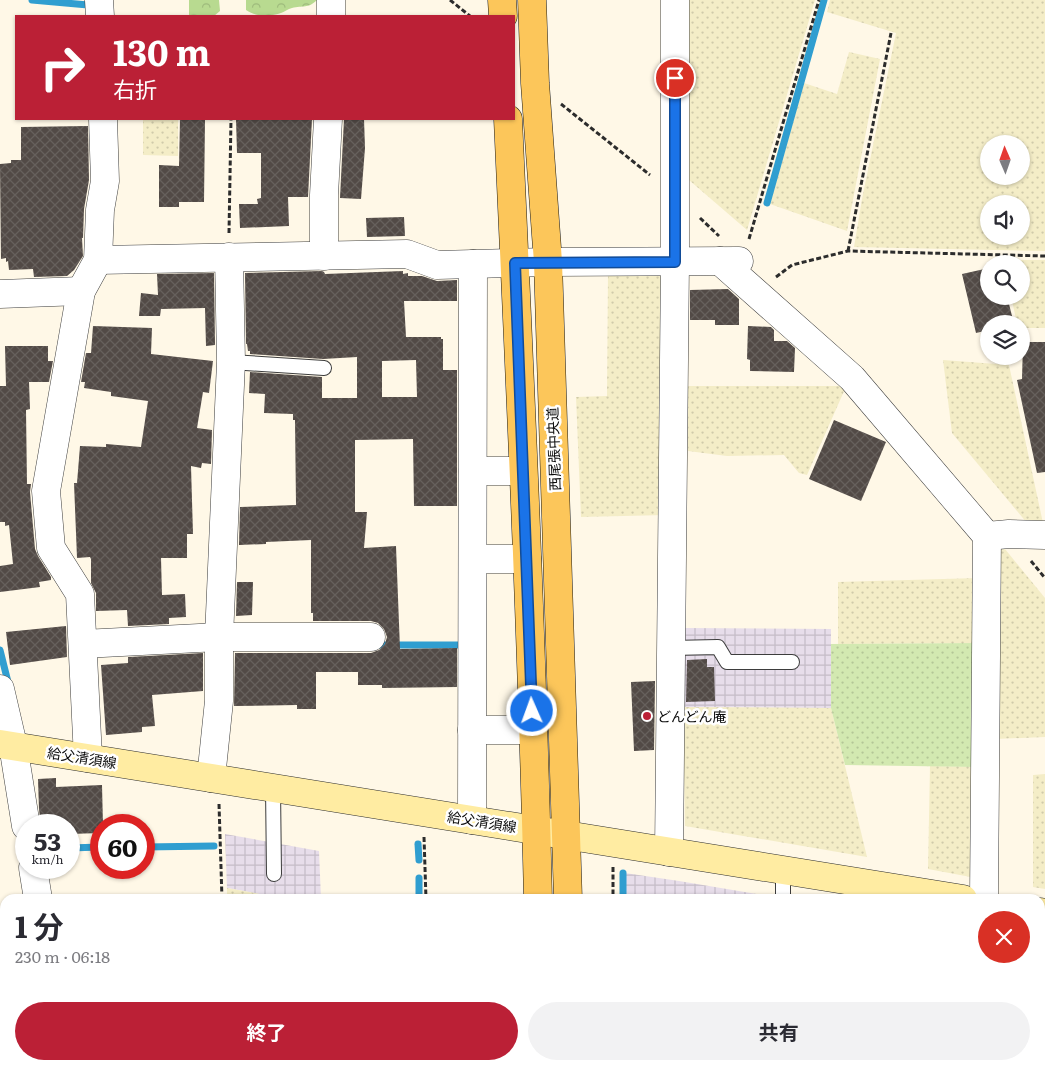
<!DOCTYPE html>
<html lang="ja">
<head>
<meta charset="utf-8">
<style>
	body { margin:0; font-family:Literata,"Noto Sans JP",serif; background:#f2f2f3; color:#2b2b33; height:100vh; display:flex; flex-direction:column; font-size:19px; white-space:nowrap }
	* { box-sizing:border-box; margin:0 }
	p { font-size:16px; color:#7c7c81 }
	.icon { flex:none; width:28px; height:28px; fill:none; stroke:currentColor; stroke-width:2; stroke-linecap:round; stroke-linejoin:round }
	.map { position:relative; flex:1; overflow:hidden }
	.sheet { position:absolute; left:0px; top:894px; width:1045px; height:176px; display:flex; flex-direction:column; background:#fff; border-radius:15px 15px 0 0; box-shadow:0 1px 4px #0004 }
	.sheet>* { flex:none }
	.guide { position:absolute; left:15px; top:15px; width:500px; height:105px; border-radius:0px; box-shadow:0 1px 4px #0004; background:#bb2036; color:#fff; overflow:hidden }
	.needle { width:32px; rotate:358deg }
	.controls { position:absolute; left:980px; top:135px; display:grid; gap:10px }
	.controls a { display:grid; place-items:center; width:50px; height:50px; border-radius:50%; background:#fff; box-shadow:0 1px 4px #0004; font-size:25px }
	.speed { position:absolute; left:15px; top:814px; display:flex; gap:10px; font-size:25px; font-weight:700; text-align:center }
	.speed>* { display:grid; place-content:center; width:65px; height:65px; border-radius:50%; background:#fff; box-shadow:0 1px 4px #0004; line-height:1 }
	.speed small { font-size:12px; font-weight:400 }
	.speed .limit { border:8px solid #d22; background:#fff; color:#111 }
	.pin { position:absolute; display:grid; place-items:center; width:42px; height:42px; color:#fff; margin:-21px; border:2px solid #fff; border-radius:50%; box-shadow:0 1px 5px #0007 }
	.me { position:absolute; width:55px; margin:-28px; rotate:358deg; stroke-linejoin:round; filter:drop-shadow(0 0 4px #0008) }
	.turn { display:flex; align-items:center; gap:18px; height:105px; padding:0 15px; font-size:22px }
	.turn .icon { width:65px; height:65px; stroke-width:2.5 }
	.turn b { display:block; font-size:35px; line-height:42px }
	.round { display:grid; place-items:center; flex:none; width:52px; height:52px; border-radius:26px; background:#f2f2f3 }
	.headline { display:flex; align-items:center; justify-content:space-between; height:85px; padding:0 15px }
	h1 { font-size:30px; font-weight:700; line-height:38px }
	.primary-button { display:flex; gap:10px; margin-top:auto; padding:10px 15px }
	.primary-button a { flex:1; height:58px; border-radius:30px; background:#bb2036; color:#fff; font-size:20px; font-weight:700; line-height:58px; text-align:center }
	.primary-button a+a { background:#f2f2f3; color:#2b2b33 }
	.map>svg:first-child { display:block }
	.industrial { fill:url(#industrial-grid) }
	.farmland { fill:url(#farmland-dots); fill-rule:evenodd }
	.grass { fill:url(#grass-dots) }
	.forest { fill:url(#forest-crowns) }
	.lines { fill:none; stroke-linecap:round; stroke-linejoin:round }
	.stream { stroke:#309ed0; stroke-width:7 }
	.building { fill:url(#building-cross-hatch); fill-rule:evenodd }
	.lane-casing { stroke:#3d3d3d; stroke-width:16 }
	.street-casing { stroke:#3d3d3d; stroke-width:29 }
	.secondary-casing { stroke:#2c2c2c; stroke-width:29 }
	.primary-casing { stroke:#1b1b1b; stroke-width:29 }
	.path { stroke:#2c2c2c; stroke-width:3; stroke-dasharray:5 2.5; stroke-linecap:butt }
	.lane { stroke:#fff; stroke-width:14 }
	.street { stroke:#fff; stroke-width:28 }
	.secondary { stroke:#ffeca2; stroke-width:28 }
	.primary { stroke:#fcc65a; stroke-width:28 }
	.route-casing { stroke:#114b97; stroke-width:12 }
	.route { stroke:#1a73e8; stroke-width:9 }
	.poi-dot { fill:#bb2036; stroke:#fff; stroke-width:2 }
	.labels { text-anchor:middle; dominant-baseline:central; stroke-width:5; stroke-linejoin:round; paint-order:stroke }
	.street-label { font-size:14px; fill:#0a0a0a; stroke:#fff }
	.poi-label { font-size:14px; fill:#0a0a0a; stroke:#fff; text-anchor:start }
</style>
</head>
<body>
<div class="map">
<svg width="1045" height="1069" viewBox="0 0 1045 1069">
	<defs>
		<pattern id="industrial-grid" width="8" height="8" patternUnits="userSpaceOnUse" patternTransform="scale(1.25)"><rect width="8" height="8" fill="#e7ddea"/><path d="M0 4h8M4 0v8" fill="none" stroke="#c5bcc7"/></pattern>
		<pattern id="farmland-dots" width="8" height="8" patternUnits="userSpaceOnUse" patternTransform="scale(1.25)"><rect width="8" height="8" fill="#f4edc7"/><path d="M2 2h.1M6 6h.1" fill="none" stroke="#d0caaa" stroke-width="1.8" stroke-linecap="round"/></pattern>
		<pattern id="grass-dots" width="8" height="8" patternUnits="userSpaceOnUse" patternTransform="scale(1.25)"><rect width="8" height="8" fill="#d3e9b1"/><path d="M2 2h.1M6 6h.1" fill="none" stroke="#b4c697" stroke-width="1.8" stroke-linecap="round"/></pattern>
		<pattern id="forest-crowns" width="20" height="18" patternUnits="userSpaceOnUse" patternTransform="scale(1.25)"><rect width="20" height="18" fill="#b8da90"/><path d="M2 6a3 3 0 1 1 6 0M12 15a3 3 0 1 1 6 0" fill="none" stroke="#9dba7b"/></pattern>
		<pattern id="building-cross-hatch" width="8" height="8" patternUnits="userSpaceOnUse" patternTransform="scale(1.25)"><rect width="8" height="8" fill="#524a46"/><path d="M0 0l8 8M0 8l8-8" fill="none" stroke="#66605c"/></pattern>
	</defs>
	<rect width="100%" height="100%" fill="#fff8e7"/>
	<g class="industrial">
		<polygon points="684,628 831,629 831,708 683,707"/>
		<polygon points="225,834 319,851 321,899 287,899 227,888"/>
		<polygon points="625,873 679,881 787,899 626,899"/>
		<rect x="628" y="1065" width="174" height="4"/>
		<rect x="826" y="1065" width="184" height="4"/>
	</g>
	<g class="farmland">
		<polygon points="682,0 815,0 747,230 682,174"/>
		<path d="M830,0H1045V251L854,247L862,199L896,33L827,12ZM989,144H1021V176H989ZM989,204H1021V236H989Z"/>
		<polygon points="849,52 880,59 847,231 770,204 804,83 837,94"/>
		<polygon points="143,119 178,119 178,156 143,155"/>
		<polygon points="1002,260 1045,260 1045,328 1021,328 1021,324 1017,324 1011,296 1021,296 1021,264 1003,264"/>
		<polygon points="608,274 669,274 666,515 581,517 576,397 607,396"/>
		<polygon points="943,360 1009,365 1043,523 1027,523 952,433"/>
		<polygon points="687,386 841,386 845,389 807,475 799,473 784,455 727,456 688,451"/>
		<polygon points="1005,549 1045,598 1045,737 995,739 997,550"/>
		<polygon points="978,578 978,643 838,644 838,582"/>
		<polygon points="683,707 831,708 867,857 685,826"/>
		<polygon points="930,766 977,767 976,878 928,869"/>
		<polygon points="1045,774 1045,889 1033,887 1033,775"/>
		<polygon points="227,888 287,899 227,899"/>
		<rect x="233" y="1065" width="178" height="4"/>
	</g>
	<polygon class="grass" points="978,643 977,767 845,765 831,708 831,644"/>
	<g class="forest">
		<polygon points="189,0 219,0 220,11 214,16 189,16"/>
		<path d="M246,0H317C308,9 303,5 292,8C288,9 284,12 281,13C268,17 257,17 246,10Z"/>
	</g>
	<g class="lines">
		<g class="stream">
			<polyline points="32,0 88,5"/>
			<polyline points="767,203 824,0"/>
			<polyline points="374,645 464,645"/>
			<polyline points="0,650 9,686"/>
			<polyline points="418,844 419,860"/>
			<polyline points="144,847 214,846"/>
			<polyline points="69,848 101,847"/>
			<polyline points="623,873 623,899"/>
			<polyline points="419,878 419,899"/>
			<polyline points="1040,961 1045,961"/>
			<polyline points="421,1065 421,1069"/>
			<polyline points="625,1065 625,1069"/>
			<polyline points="821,1065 821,1069"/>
		</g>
	</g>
	<g class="building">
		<polygon points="180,119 205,119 204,202 179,202 179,207 159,207 159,165 179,166"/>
		<polygon points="236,119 312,119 308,197 288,197 289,226 240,228 239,204 258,204 257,199 261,198 261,153 237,153"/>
		<polygon points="344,119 364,119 365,148 361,199 340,198"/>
		<polygon points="88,126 89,180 84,209 83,238 82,238 83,256 74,270 67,276 34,277 33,269 9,270 8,261 6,262 6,258 1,259 0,164 11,163 11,160 21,160 21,127"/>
		<polygon points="404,217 405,236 367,237 366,218"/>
		<polygon points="989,268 989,296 1007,296 1014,324 989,324 989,330 976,333 962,274"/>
		<path d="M322,271L324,272L325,274L403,271V274L408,273V276H422L437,281L457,280V301H404L406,337H441V339H443V370H457V506H414L413,439L355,440V512H367L364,548L396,546L400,649L457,648V687L382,688V685H358V672H316V709H297V705L234,706L235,653H371L379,650L385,644L387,637L384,629L378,623L371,621H313V613H311V540L266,542V544L239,545L240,507L296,505L295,420H293V414L264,413L265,394L249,393L250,372L322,377V398H357V357L323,359L250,354V351H248L247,344H246L245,273ZM416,360L417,397H382V361Z"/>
		<polygon points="214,273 215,345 206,346 205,308 161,309 160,316 139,316 141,293 158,295 157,274"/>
		<polygon points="728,289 739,299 739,325 715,325 715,320 690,320 690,290"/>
		<polygon points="93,326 152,328 151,354 213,361 209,393 203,392 197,428 212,430 211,464 202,463 201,468 191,466 193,534 187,534 187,558 161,558 162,595 185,594 186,617 169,618 169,624 128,626 127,610 96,611 96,593 91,583 91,559 90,557 77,558 74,483 77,483 80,446 106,447 106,444 141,447 148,401 111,396 111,392 84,388 85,382 81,382 86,353 91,353"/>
		<polygon points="748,326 771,327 774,330 774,341 787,341 795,348 794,372 750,371 750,360 747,359"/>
		<polygon points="1023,342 1045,342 1045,472 1037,473 1017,380 1022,379"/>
		<polygon points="5,346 48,346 48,361 53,361 49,382 29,382 30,409 26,410 27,484 31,484 30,492 35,549 38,556 51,577 51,580 39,582 40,587 0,592 0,566 13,564 9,525 5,526 5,522 0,522 0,386 6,386"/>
		<polygon points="834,420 886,442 861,501 809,479"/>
		<polygon points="237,582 253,582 252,615 236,616"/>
		<polygon points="66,626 67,657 10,665 6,632"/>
		<polygon points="203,653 203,691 152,695 155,726 142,727 142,732 106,735 101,665 128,663 128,657"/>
		<polygon points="707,659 707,667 714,667 715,701 686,702 687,660"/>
		<polygon points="655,681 654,750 634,751 631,682"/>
		<polygon points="56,778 56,787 102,785 103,825 101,825 101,833 69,834 69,825 58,825 58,823 41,824 39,810 38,779"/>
	</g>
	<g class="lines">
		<defs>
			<g id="lane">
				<polyline points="231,362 324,368"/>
				<polyline points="671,648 718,647 727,662 792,662"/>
				<polyline points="273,788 274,874"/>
				<polyline points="783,870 783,899"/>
				<polyline points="787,1065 787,1069"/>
				<polyline points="66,1068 189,1066"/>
				<polyline points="850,1069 850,1065"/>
			</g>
			<g id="street">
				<polyline points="99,0 100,16"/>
				<polyline points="331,0 331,16"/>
				<polyline points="324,256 324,195 328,119"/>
				<polyline points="98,260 407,254 437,265 548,262 739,261"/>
				<polyline points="720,261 852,378 987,536 984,899"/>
				<polyline points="0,294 81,291"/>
				<polyline points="473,471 523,471"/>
				<polyline points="987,536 1009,534 1045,535"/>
				<polyline points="473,559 527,559"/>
				<polyline points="83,644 219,637 371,637"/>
				<polyline points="0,689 13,745 26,826"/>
				<polyline points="472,730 533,730"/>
				<polyline points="88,758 80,594 51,548 46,491 81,291 98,260 100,210 105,181 103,119"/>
				<polyline points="211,778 219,701 219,637 231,362 229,257"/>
				<polyline points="472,820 473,264"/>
				<polyline points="669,852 675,262 675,0"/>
				<polyline points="33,868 38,899"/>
				<polyline points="66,1065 66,1069"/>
				<polyline points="1024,1065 1024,1069"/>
			</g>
			<g id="secondary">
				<polyline points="0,744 963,899"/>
				<polyline points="1040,912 1045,913"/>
			</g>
			<g id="primary">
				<polyline points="502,0 503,16"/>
				<polyline points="532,0 535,83 548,262 568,899"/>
				<path d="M508,119C520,379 532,639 538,899"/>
				<polyline points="530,1069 531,1065"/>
				<polyline points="565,1069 565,1065"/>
			</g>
		</defs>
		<use href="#lane" class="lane-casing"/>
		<use href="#street" class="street-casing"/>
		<use href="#secondary" class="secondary-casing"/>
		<use href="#primary" class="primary-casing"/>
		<g class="path">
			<polyline points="450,0 470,16"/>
			<polyline points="561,104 650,175"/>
			<polyline points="700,218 719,236"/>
			<polyline points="229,233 231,119"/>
			<polyline points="749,239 819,0"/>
			<polyline points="848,251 891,33"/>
			<polyline points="776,277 792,265 848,251 1045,256"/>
			<polyline points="1031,561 1045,578"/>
			<polyline points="219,804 222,899"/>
			<polyline points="424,837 426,899"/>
			<polyline points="613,867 613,899"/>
			<polyline points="228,1065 228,1069"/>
			<polyline points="615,1065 615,1069"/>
		</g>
		<use href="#lane" class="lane"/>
		<use href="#street" class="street"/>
		<use href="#secondary" class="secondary"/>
		<use href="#primary" class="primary"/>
	</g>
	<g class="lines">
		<defs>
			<polyline id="route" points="532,711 515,263 675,262 675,78"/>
		</defs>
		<use href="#route" class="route-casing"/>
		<use href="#route" class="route"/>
	</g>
	<circle class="poi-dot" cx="647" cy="716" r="5"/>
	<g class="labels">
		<g class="street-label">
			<text transform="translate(553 449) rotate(-92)">西尾張中央道</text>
			<text transform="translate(82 757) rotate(9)">給父清須線</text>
			<text transform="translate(482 821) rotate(9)">給父清須線</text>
		</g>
		<g class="poi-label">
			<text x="657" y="716">どんどん庵</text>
		</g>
	</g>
</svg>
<div class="controls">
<a><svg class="needle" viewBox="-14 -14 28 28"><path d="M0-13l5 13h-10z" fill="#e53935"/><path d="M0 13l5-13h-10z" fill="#7c7c81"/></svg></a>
<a><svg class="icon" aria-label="sound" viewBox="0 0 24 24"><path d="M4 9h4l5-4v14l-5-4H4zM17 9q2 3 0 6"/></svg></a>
<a><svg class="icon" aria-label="search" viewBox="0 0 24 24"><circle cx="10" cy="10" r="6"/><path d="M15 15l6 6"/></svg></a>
<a><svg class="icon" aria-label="layers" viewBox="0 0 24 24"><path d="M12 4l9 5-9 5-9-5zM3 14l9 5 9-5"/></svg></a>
</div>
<div class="speed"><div>53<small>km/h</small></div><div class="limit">60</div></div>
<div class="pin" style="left:675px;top:78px;background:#d93025"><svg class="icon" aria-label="arrive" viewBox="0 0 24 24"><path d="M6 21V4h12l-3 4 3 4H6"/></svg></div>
<svg class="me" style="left:532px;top:711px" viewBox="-20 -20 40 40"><circle r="17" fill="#1a73e8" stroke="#fff" stroke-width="3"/><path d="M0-11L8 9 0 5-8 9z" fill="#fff"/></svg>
<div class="guide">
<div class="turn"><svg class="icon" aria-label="right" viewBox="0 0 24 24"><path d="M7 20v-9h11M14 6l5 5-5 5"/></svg><div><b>130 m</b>右折</div></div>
</div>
<section class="sheet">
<div class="headline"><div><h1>1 分</h1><p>230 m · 06:18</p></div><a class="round" style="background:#d93025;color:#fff"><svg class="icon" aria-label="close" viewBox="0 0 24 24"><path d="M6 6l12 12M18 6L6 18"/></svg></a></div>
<div class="primary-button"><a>終了</a><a>共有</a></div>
</section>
</div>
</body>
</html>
